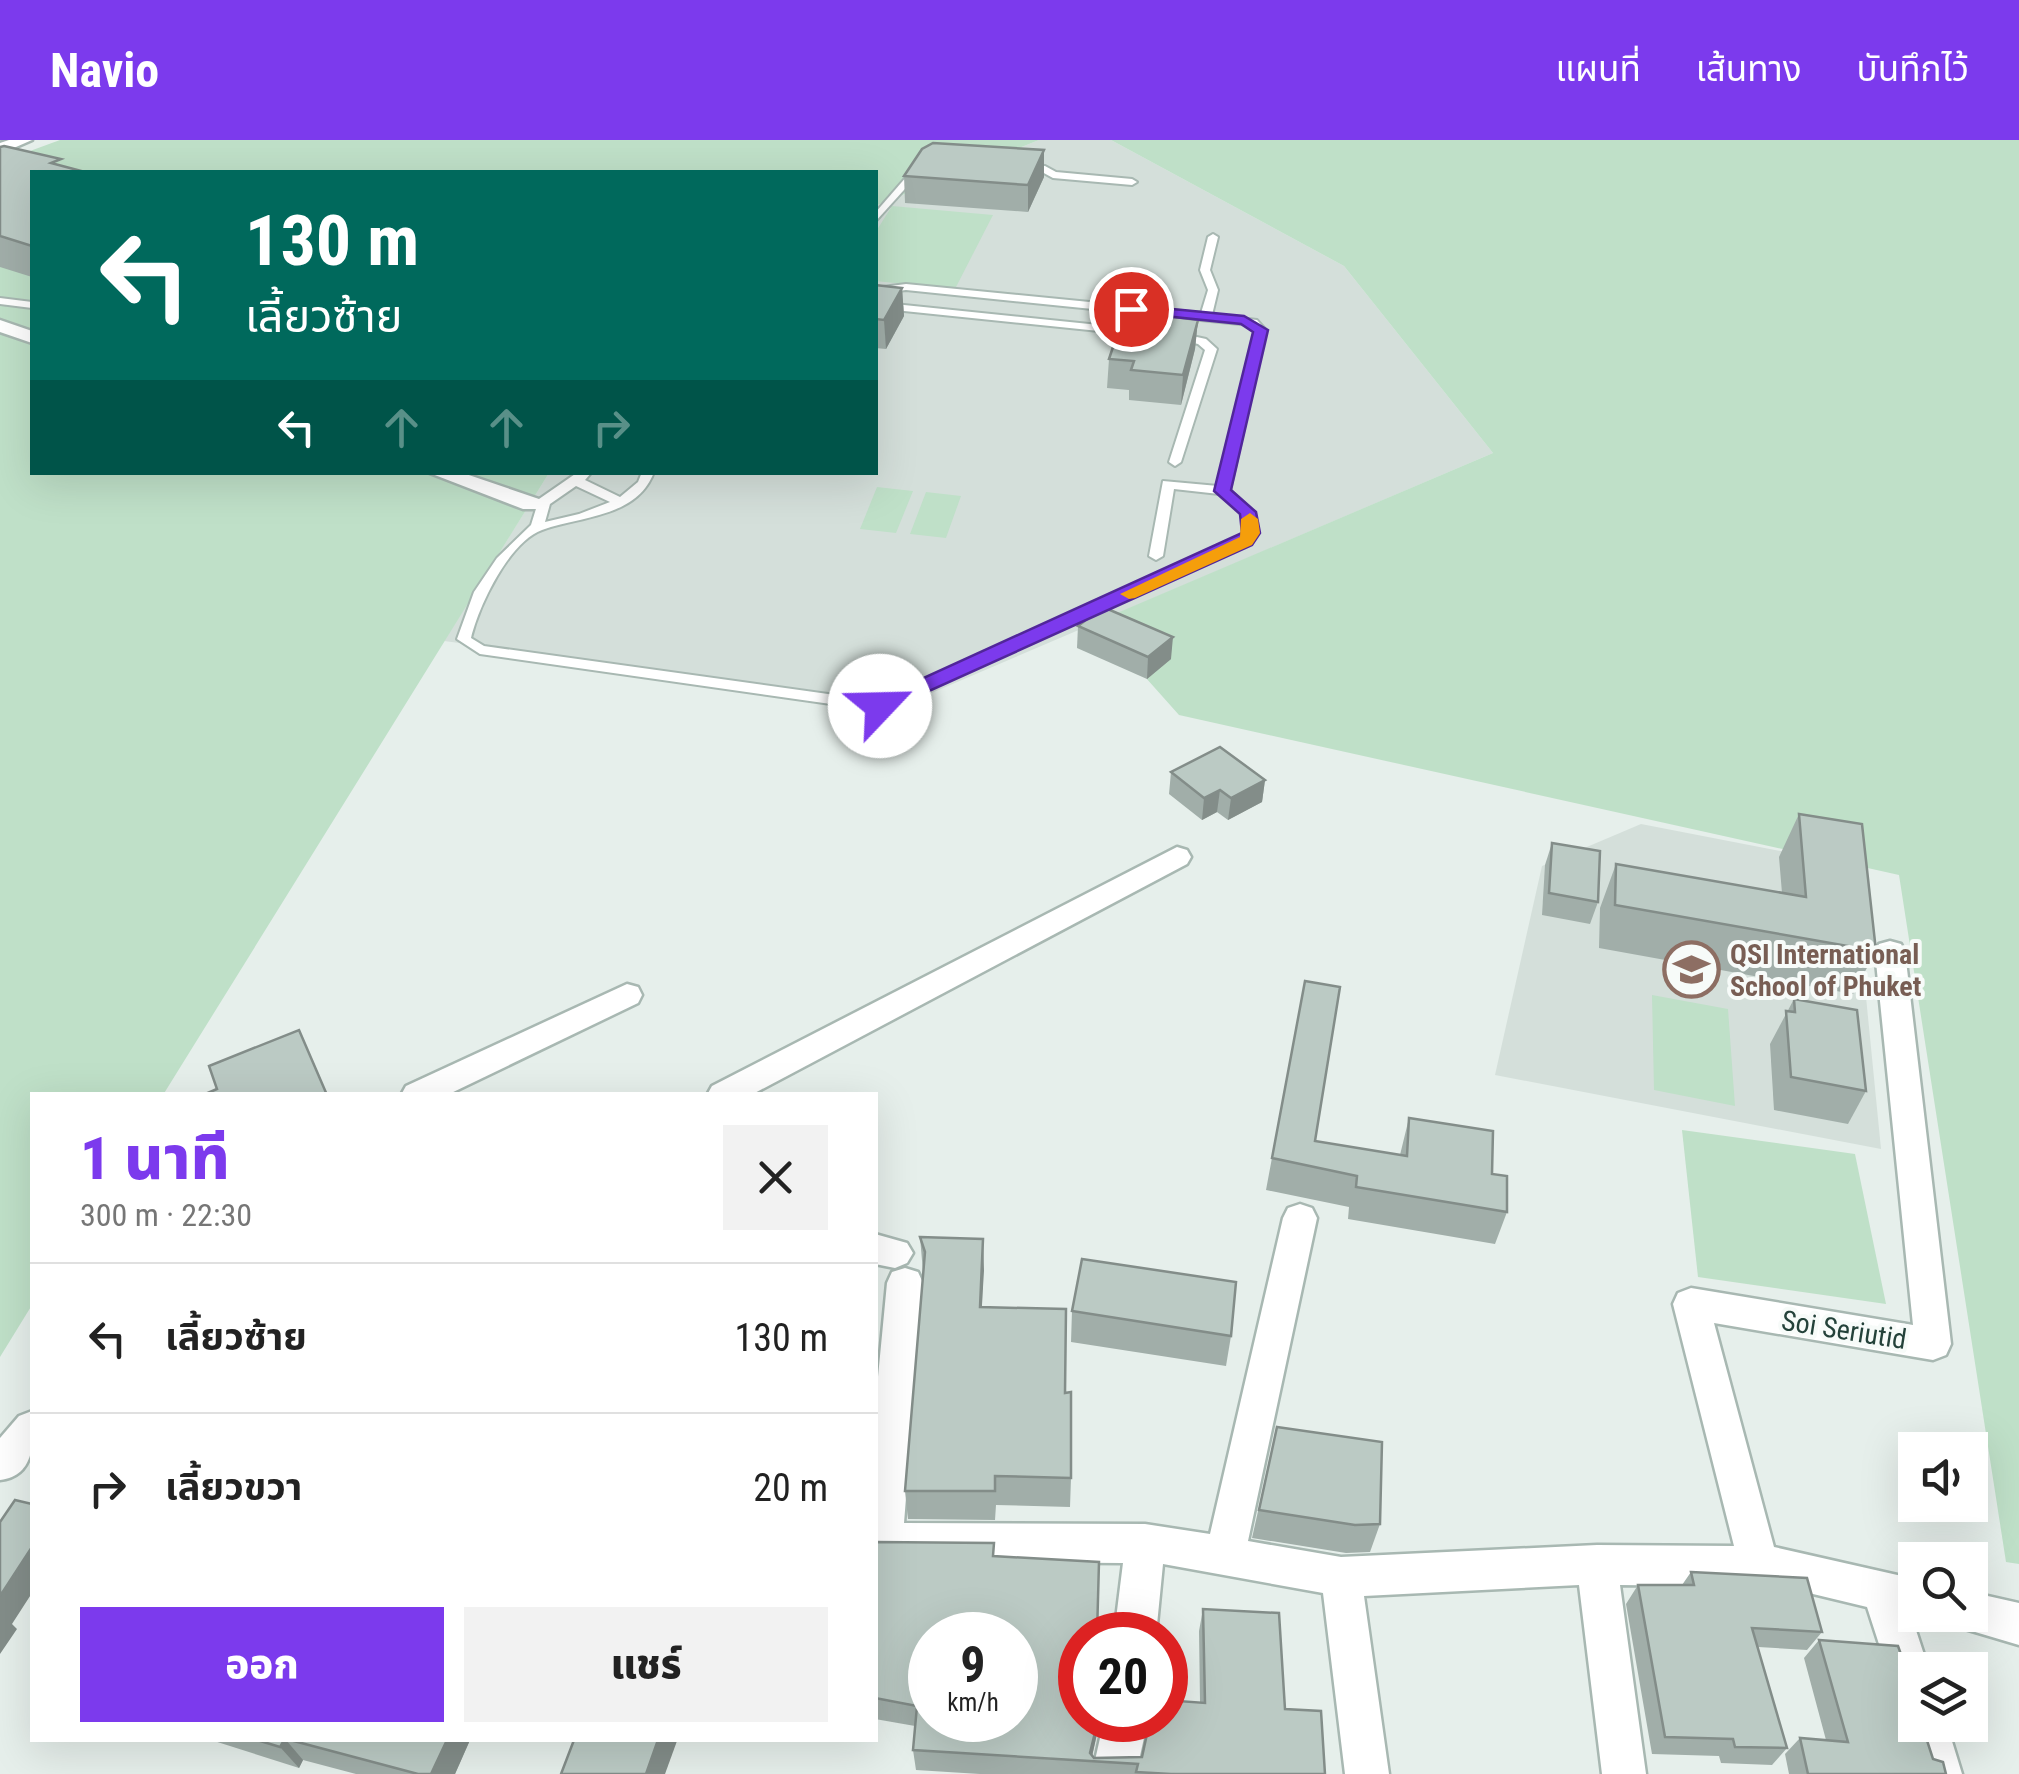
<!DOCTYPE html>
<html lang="th">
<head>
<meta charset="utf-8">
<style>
	body { margin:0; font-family:"Roboto Condensed","Noto Sans Thai",sans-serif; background:#f2f2f2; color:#222; height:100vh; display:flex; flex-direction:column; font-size:38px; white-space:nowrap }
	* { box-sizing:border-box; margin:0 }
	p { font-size:32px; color:#767676 }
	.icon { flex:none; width:55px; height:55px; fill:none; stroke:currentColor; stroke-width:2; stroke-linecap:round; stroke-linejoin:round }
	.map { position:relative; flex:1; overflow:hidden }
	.sheet { position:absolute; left:30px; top:952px; width:848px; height:650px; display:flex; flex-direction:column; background:#fff; border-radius:0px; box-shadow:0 10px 40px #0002 }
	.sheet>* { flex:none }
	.hud { position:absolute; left:30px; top:30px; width:848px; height:305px; border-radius:0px; box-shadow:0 10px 40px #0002; background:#00695c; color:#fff; overflow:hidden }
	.buttons { position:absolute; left:1898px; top:1292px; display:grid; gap:20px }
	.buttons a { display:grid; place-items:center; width:90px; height:90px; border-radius:0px; background:#fff; box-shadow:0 10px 40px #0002; font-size:50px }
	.speed { position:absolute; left:908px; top:1472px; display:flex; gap:20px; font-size:50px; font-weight:700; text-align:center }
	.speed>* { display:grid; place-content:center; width:130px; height:130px; border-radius:50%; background:#fff; box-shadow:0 10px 40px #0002; line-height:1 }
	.speed small { font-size:25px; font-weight:400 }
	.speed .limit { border:15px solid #d22; background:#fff; color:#111 }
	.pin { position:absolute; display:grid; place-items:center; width:85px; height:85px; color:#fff; margin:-42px; border:5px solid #fff; border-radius:50%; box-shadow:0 2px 10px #0007 }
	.me { position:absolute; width:110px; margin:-55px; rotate:66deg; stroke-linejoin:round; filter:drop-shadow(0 0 8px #0008) }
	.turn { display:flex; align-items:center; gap:35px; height:210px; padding:0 50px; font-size:45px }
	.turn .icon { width:130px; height:130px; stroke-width:2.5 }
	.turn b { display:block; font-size:70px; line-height:85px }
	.lanes { display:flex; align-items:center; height:95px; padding:0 50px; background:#0003; justify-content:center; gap:50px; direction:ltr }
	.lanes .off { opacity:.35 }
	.round { display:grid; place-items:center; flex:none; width:105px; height:105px; border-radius:0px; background:#f2f2f2 }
	.headline { display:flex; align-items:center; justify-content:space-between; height:170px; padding:0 50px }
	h1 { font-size:60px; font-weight:800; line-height:75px; color:#7c3aed }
	.button { display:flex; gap:20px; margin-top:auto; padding:20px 50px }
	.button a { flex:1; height:115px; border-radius:0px; background:#7c3aed; color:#fff; font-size:40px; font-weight:800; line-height:115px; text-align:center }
	.button a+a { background:#f2f2f2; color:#222 }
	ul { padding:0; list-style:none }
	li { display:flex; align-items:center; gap:30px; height:150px; padding:0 50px; border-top:2px solid #e0e0e0 }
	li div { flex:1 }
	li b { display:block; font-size:38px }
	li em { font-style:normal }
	header { display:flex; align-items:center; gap:60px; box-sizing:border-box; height:140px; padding:0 50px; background:#7c3aed; color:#fff }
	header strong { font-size:48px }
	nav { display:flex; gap:55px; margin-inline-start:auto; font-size:35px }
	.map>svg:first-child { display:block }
	.built { fill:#d4dfda }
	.green { fill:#bfe0c8 }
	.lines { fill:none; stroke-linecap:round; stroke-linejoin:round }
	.service-casing { stroke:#a8b8b2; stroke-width:4 }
	.minor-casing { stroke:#a8b8b2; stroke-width:5 }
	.service { fill:#fff; fill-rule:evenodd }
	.minor { fill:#fff; fill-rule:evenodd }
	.wall { fill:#a1aea9 }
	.shaded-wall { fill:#838d89 }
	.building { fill:#bbcac4; stroke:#838d89; stroke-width:2.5; fill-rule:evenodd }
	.route { fill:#7c3aed; stroke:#51269a; stroke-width:2.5 }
	.slow { fill:#f59e0b }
	.labels { text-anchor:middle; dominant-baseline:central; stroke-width:8; stroke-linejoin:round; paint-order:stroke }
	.education-label { font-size:28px; font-weight:bold; fill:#785e54; stroke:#f7fbf9; text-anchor:start }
	.street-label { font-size:28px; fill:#24423a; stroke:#f7fbf9 }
</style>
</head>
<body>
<header>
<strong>Navio</strong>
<nav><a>แผนที่</a><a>เส้นทาง</a><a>บันทึกไว้</a></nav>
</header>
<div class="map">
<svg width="2019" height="1634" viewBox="0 0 2019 1634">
	<rect width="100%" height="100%" fill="#e6efeb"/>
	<g class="built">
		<polygon points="1039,0 1111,0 1344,126 1493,313 908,563 444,501 549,333 875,332 875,66"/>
		<polygon points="1641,684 1853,725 1881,1009 1495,935 1542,726"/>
	</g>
	<g class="green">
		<polygon points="60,0 1039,0 875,66 875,32 32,32 32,332 549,333 163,955 32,955 32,1165 0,1217 0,22"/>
		<polygon points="1111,0 2019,0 2019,1424 2006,1422 1899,735 1179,575 1096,482 1493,313 1344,126"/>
		<polygon points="892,66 993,75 955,149 875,141 875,93"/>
		<polygon points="877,347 913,351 896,393 860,389"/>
		<polygon points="926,352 961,356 946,398 910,394"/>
		<polygon points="1652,855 1728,869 1735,966 1654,950"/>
		<polygon points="1682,990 1855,1014 1886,1164 1698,1137"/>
	</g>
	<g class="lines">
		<defs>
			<g id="service">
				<polygon points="1021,24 1045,26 1056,32 1132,39 1137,42 1132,45 1053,38 1042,32 1018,29 1016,27"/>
				<polygon points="914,28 922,30 875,82 875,73"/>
				<path d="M1213,94L1218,97L1210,130L1218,150L1212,175L1257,180L1266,190L1230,350L1255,373L1258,393L1251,404L880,571L480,514L457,499L474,452L497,418L531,385L539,359L578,332H592L585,340L620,357L638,342L642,332H654C637,378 580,376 542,390C509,402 479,465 471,498L484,506L878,561L1241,398L1244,393L1242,374L1219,354L1174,349L1163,416L1156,420L1149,416L1163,341L1218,346L1254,199V190L1250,185L906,150L875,154V148L906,144L1201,173L1208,150L1200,130L1208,97ZM576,346L610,362L579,374L545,382L550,364Z"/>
				<polygon points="0,158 32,162 32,168 0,164"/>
				<polygon points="875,162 1138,189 1144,192 1138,195 875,168"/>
				<polygon points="1174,192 1206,199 1217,209 1181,322 1175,326 1169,322 1205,210 1198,204 1170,197 1168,195"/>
			</g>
			<g id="minor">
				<polygon points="9,0 32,0 0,14 0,3"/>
				<polygon points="0,180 32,191 32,203 0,192"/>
				<polygon points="427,332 460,332 539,359 542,364 539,369 523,369"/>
				<polygon points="1177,707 1187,710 1191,717 1187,724 751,955 707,955 712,946"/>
				<polygon points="1890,801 1901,804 1905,812 1951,1204 1946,1215 1933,1220 1714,1183 1774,1407 1915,1439 1915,1475 1925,1475 1912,1478 1929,1530 1915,1530 1915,1585 1947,1585 1962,1634 1918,1634 1903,1585 1908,1573 1900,1569 1867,1467 1784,1447 1620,1445 1646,1634 1602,1634 1579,1445 1364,1456 1389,1634 1345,1634 1323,1453 1163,1424 1156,1495 1114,1495 1123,1423 875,1421 875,1268 887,1143 892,1132 905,1128 918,1132 923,1143 904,1383 1145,1384 1210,1394 1283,1078 1288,1068 1300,1064 1312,1068 1317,1078 1248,1401 1341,1417 1597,1405 1734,1406 1673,1164 1678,1153 1691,1148 1913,1185 1875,812 1879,804"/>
				<polygon points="627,844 638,847 642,855 638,863 447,955 401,955 406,946"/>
				<polygon points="875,1094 907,1103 913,1113 907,1123 895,1128 875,1124"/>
				<path d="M32,1271C34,1299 36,1336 0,1340V1298L19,1276Z"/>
				<polygon points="1970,1452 2019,1463 2019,1505 1955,1486 1951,1475 1970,1475"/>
				<polygon points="1104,1580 1148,1580 1136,1634 1092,1634"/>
			</g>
		</defs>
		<use href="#service" class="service-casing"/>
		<use href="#minor" class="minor-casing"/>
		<use href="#service" class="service"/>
		<use href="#minor" class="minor"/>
	</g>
	<g class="wall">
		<polygon points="0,7 32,32 32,137 0,127"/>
		<polygon points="904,36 1044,37 1028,72 905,63"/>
		<polygon points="875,145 902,148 904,176 886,209 875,208"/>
		<polygon points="1198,180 1195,209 1181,265 1129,260 1129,250 1107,248 1109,219 1132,181"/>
		<polygon points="1078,486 1171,519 1147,539 1077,508"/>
		<polygon points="1171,632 1265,640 1262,662 1228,680 1217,672 1202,680 1169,654"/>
		<polygon points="1799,674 1876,811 1853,854 1599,808 1600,768 1616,724 1782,753 1779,717"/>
		<polygon points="1552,703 1598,762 1590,784 1542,775 1545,725"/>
		<polygon points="1305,841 1315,1001 1400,1015 1409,978 1492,1034 1507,1072 1495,1104 1348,1079 1349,1067 1266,1050"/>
		<polygon points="1794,859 1866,951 1848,984 1774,970 1770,904"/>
		<polygon points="920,1097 983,1099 982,1167 1065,1253 1071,1338 1070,1367 996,1365 995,1380 908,1379 905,1351 923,1132"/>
		<polygon points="1072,1171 1231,1196 1226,1226 1071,1202"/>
		<polygon points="1277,1287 1380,1384 1370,1412 1346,1413 1252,1398"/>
		<polygon points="875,1402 994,1416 1080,1580 1100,1580 1092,1616 1094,1618 1142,1617 1200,1562 1199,1491 1203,1469 1285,1569 1325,1634 980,1634 916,1630 913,1610 915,1586 875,1579"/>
		<polygon points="1691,1432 1822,1492 1807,1510 1758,1507 1787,1608 1772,1625 1721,1623 1719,1616 1652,1614 1626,1464 1638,1445 1682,1445"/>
		<polygon points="1819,1500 1915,1585 1933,1619 1946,1634 1789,1634 1785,1614 1800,1598 1826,1600 1804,1518"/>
		<polygon points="211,1600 470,1600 455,1634 356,1634 303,1620 299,1628"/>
	</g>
	<g class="shaded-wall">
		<polygon points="1044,10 1044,37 1028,72 1028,45"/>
		<polygon points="902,148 904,176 886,209 884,180"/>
		<polygon points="1198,180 1195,209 1181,265 1183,235"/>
		<polygon points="1173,497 1171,519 1147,539 1148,517"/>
		<polygon points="1265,640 1262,662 1228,680 1231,658"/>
		<polygon points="1220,650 1217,672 1202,680 1204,658"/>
		<polygon points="983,1099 984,1131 980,1197 980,1167"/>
		<polygon points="875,1175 878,1200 875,1229"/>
		<polygon points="32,1407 32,1453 12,1484 17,1489 0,1514 0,1456"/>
		<polygon points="1098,1580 1100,1580 1091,1621 1090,1613"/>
		<polygon points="284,1600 286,1600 303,1620 299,1628 280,1607"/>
		<polygon points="447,1600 470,1600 455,1634 431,1634"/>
		<polygon points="658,1600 677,1601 665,1634 646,1634"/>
	</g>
	<g class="building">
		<polygon points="933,3 1044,10 1028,45 904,36 922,9"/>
		<polygon points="4,6 61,19 51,23 85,32 32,32 32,106 0,96 0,7"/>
		<polygon points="875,145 902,148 884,180 875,179"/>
		<polygon points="1134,172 1198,180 1183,235 1131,230 1134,221 1109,219 1122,180 1132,181"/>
		<polygon points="1103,467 1173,497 1148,517 1078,486"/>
		<polygon points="1220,607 1265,640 1231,658 1220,650 1204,658 1171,632"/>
		<polygon points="1799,674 1862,684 1876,811 1615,765 1616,724 1806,757"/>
		<polygon points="1552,703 1600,711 1598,762 1549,753"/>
		<polygon points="1305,841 1340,847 1315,1001 1407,1016 1409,978 1493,991 1492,1034 1507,1036 1507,1072 1356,1047 1357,1036 1272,1018"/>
		<polygon points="1794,859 1857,870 1866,951 1791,937 1786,871 1795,872"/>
		<polygon points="299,890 327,955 203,955 217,949 209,926"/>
		<polygon points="920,1097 983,1099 980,1167 1066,1169 1065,1253 1071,1252 1071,1338 995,1336 995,1351 905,1351 925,1112"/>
		<polygon points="1082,1119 1236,1142 1231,1196 1072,1171"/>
		<polygon points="1277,1287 1382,1302 1380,1384 1355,1385 1259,1370"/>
		<polygon points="15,1360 32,1364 32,1407 0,1456 0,1382"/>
		<path d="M875,1402L994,1403L993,1416L1099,1422L1097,1495H1080V1580H1098L1090,1613L1094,1618L1142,1617L1150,1580H1165V1560L1205,1563L1203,1469L1279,1473L1285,1569L1321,1571L1325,1634H1171L1136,1632L1138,1624L913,1610L917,1566L875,1558ZM930,1495H1015V1580H930Z"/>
		<polygon points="1691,1432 1807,1438 1822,1492 1752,1488 1787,1608 1735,1607 1733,1599 1665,1597 1638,1445 1694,1445"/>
		<polygon points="1819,1500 1898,1506 1915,1554 1915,1585 1922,1585 1933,1619 1943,1622 1946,1634 1808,1634 1800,1598 1848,1602"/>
		<polygon points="257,1600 284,1600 280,1607"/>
		<polygon points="290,1600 447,1600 431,1634 418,1634"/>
		<polygon points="574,1600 658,1600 646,1634 561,1634"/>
	</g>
	<polygon class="route" points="1131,165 1244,176 1268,190 1231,350 1256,372 1260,393 1252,405 887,570 873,570 873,561 1242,393 1240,374 1214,351 1253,192 1241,184 1126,172 1124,169"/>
	<polygon class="slow" points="1250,373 1258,379 1260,393 1252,405 1135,458 1129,459 1120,454 1240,397 1241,379"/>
	<defs>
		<symbol id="school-ring" viewBox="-11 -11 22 22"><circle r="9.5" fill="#f7fbf9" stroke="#8d6e63" stroke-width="1.5"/><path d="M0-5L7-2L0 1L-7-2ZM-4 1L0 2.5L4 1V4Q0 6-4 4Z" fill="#8d6e63"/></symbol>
	</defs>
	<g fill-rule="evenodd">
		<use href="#school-ring" x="1660" y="798" width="63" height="63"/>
	</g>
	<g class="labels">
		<g class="education-label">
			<text x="1730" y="814">QSI International<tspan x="1730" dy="32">School of Phuket</tspan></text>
		</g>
		<g class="street-label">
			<text transform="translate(1844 1190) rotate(9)">Soi Seriutid</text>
		</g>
	</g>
</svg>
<div class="buttons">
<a><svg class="icon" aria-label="sound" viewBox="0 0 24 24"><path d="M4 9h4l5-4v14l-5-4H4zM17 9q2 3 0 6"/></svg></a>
<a><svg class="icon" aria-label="search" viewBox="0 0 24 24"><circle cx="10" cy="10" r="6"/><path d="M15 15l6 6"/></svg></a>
<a><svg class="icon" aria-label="layers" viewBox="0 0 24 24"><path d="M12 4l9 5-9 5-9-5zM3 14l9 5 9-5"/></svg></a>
</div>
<div class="speed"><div>9<small>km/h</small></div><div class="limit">20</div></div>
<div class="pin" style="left:1131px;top:169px;background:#d93025"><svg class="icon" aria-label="arrive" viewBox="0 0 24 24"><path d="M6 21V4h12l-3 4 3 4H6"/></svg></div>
<svg class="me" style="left:880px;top:566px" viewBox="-20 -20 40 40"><circle r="19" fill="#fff"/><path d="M0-13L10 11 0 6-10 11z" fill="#7c3aed"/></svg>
<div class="hud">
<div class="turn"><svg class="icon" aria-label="left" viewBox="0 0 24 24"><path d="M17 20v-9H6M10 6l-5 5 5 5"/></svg><div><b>130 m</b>เลี้ยวซ้าย</div></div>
<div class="lanes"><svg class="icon" aria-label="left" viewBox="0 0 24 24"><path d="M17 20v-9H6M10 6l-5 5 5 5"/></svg><svg class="icon off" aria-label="ahead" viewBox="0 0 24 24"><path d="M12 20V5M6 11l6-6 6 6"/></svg><svg class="icon off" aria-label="ahead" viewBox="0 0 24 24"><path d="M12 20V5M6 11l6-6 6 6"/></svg><svg class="icon off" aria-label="right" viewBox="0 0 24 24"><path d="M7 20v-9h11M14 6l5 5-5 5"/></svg></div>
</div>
<section class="sheet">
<div class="headline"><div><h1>1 นาที</h1><p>300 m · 22:30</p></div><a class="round"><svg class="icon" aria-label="close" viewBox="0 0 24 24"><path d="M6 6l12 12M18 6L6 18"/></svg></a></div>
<ul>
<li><svg class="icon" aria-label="left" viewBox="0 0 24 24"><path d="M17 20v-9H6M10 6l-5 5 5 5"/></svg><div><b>เลี้ยวซ้าย</b></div><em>130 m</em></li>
<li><svg class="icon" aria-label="right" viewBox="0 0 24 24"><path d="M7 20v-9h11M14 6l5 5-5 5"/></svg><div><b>เลี้ยวขวา</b></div><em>20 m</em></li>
</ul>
<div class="button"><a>ออก</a><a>แชร์</a></div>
</section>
</div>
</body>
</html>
